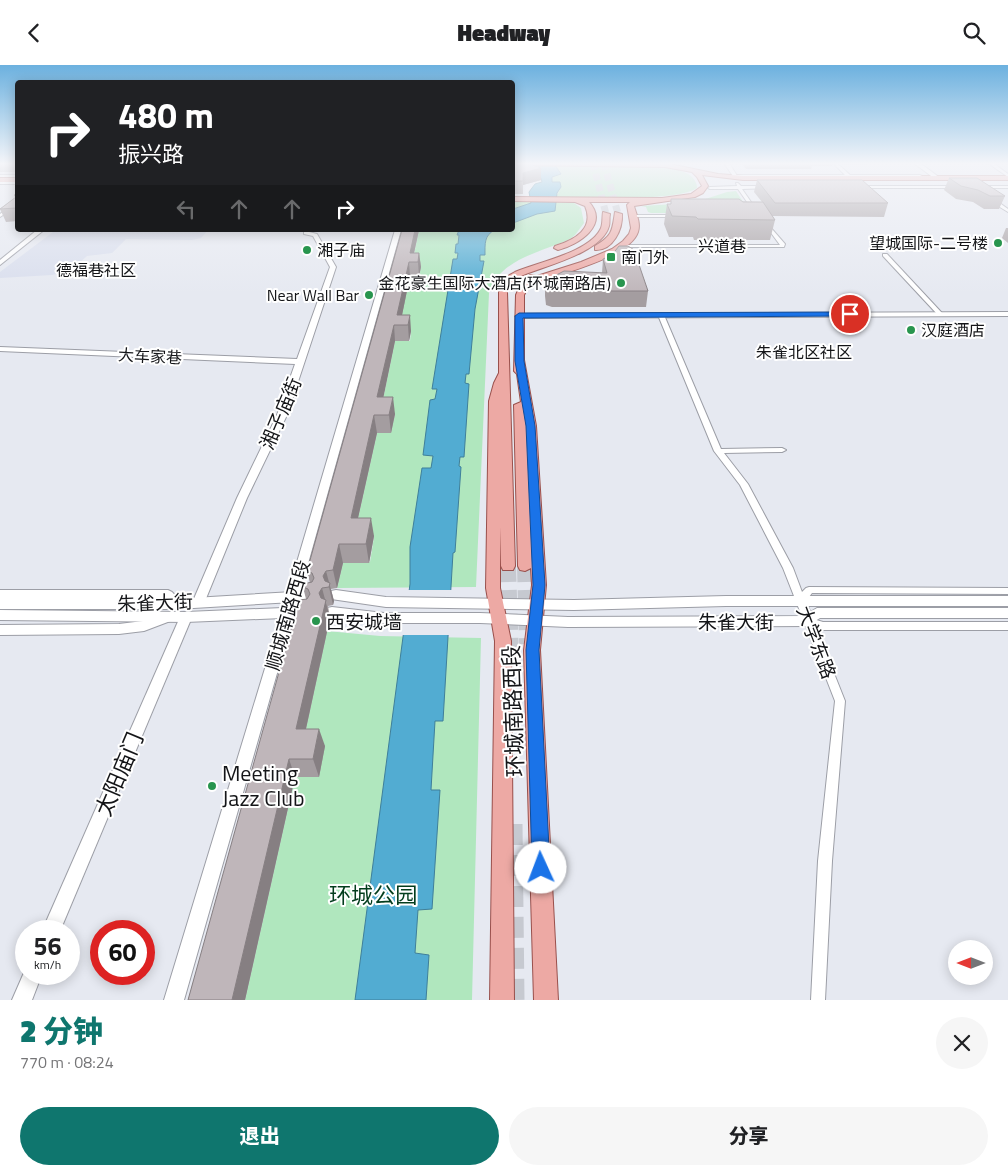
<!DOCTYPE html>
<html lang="zh">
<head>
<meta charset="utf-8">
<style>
	body { margin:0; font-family:"Titillium Web","Noto Sans SC",sans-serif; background:#f6f6f6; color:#202124; height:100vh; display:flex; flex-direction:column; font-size:19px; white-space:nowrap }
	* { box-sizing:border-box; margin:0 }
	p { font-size:16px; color:#757577 }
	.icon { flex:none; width:28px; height:28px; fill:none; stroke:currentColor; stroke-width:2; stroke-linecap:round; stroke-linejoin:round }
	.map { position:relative; height:935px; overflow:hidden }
	.details { display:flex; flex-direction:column; background:#fff; flex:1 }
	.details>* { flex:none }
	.guide { position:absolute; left:15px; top:15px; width:500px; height:152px; border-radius:5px; box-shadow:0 2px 12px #0003; background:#202124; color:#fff; overflow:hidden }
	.needle { width:32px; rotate:270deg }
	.tools { position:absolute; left:948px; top:875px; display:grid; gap:10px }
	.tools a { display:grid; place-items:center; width:45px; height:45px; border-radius:50%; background:#fff; box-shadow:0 2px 12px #0003; font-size:25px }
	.speed { position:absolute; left:15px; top:855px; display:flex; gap:10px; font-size:25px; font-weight:700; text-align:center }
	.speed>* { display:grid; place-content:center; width:65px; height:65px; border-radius:50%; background:#fff; box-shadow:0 2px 12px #0003; line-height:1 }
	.speed small { font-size:12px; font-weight:400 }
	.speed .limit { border:8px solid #d22; background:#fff; color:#111 }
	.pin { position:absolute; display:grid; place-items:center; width:42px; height:42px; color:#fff; margin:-21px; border:2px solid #fff; border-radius:50%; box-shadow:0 1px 5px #0007 }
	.me { position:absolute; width:55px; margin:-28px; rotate:358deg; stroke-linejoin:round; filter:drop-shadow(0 0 4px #0008) }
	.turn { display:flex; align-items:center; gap:18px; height:105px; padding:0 20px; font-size:22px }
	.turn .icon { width:65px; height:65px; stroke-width:2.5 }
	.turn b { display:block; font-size:35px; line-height:42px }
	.lanes { display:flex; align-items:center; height:48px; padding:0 20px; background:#0003; justify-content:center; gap:25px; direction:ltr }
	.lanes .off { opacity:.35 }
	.round { display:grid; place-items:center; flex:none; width:52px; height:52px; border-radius:26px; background:#f6f6f6 }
	.summary { display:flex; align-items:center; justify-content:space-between; height:85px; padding:0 20px }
	h1 { font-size:30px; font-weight:800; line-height:38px; color:#0f766e }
	.primary-button { display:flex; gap:10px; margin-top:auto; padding:10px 20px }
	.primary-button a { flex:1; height:58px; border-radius:30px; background:#0f766e; color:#fff; font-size:20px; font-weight:800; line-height:58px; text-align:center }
	.primary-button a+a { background:#f6f6f6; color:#202124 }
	header { display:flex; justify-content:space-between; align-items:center; height:65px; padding:0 20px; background:#fff; font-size:22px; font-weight:800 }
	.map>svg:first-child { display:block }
	.built { fill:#d9deed }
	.green { fill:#b0e7be }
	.water { fill:#52acd2; stroke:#3f7f9a }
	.pier { fill:#e6e9f1 }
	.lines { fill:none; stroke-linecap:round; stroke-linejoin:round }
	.primary-tunnel-far2 { stroke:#c6c9d0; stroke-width:7; stroke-dasharray:7 4; stroke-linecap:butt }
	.primary-tunnel-far1 { stroke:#c6c9d0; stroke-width:16; stroke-dasharray:16 8; stroke-linecap:butt }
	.primary-tunnel { stroke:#c6c9d0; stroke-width:21; stroke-dasharray:21 10; stroke-linecap:butt }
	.minor-casing { stroke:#9c9ea6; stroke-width:2 }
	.tertiary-casing { stroke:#9c9ea6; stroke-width:2 }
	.secondary-casing { stroke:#9c9ea6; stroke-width:2 }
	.primary-casing { stroke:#99504c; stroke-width:2 }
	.minor { fill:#fff; fill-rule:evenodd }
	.tertiary { fill:#fff; fill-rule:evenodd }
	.secondary { fill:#fff; fill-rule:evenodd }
	.primary { fill:#eda9a4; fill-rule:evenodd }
	.wall { fill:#a49da0 }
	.shaded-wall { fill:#867f82 }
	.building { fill:#bfb6ba; stroke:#867f82 }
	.route { fill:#1a73e8; stroke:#114b97 }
	.poi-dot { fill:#28954e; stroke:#fff; stroke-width:2 }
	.labels { text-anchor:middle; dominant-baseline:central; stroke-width:4; stroke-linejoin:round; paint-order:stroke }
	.far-poi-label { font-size:16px; fill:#141518; stroke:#fff; text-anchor:end }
	.far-street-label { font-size:16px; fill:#141518; stroke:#fff }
	.far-neighbourhood-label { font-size:16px; fill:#141518; stroke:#fff }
	.street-label { font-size:19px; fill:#141518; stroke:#fff }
	.poi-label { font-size:19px; fill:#141518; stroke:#fff; text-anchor:start }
	.near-street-label { font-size:22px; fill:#141518; stroke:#fff }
	.near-poi-label { font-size:22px; fill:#141518; stroke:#fff; text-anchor:start }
	.near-park-label { font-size:22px; fill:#033d1d; stroke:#fff }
</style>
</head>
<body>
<header><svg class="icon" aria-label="back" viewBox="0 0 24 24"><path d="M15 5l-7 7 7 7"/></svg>Headway<svg class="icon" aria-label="search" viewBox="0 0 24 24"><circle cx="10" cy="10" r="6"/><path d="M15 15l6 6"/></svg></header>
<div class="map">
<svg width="1008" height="935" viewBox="0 0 1008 935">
	<rect width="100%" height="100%" fill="#e6e9f1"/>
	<polygon class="built" points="97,165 208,165 201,173 192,175 126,174 112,188 87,191 71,205 52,210 0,213 0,207 53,167"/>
	<g class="green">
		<path d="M555,100C585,101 662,96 686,108C693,111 697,117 697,123C677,137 584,132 556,132L561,122L560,117H552Z"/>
		<polygon points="736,126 749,146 744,148 651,148 648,147 646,142 641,141 693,138 727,127"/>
		<path d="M513,136L574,138L581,143L584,158L575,170L570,174C542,187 499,194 489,228L476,522L337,523L343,498L370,497L374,472L354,471L377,368L391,367L395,349H380L395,276H410L411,266H398L419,165H512Z"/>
		<polygon points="327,566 380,571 481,573 472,935 245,935 295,712 319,711 302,682"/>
	</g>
	<g class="water">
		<polygon points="528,98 555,100 561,109 552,112 552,117 560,117 561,122 557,128 555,146 537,149 513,158 513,144 531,138 529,127 535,119 542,117 541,113 537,112"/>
		<path d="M459,165H495C484,170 485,179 485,190H480V196H484L475,244L469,309H466L465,318L469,319L464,392H460L459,401L461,402L455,487L453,488L443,656H435L431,725H440L432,844L418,845L415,888L429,890L426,935H355L410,519V482L422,403H431L433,391L423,390L430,335L435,334L437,324H432L453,194H457L458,188H455L456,179H458L459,170H457Z"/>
	</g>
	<polygon class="pier" points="407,525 453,525 450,570 401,570"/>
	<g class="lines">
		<g class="primary-tunnel-far2">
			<polyline points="593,98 606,149"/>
			<polyline points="604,98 618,149"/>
		</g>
		<g class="primary-tunnel-far1">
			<polyline points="508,501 511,593"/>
			<polyline points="525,501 527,579"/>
		</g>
		<polyline class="primary-tunnel" points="512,759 514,935"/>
		<defs>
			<g id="minor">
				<polygon points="833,98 837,98 850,110 920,110 922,111 920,112 728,112 726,111 728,110 845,110"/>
				<polygon points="988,98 993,98 1008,109 1008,112"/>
				<rect x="0" y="110" width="18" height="2"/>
				<rect x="0" y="117" width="18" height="2"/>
				<polygon points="736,118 738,118 741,121 769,121 768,123 742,124 758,147 754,147 738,124 710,124 708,123 710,122 737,121"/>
				<polygon points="858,121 958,121 960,122 958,123 857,123"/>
				<polygon points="978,121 1008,121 1008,123 977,123"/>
				<polygon points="990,134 994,134 1008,144 1008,147 990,136"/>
				<polygon points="18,137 18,140 0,152 0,149"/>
				<polygon points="633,150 676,150 678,151 676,152 631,152 631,150"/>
				<polygon points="765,156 785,179 784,182 624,182 622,181 624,180 780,180 763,157"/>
				<polygon points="883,189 887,189 942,248 942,250 938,250 883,191"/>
				<polygon points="661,248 664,250 721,384 782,383 786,385 782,387 724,388 748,419 793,503 802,527 806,523 809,522 1008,523 1008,529 812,528 806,536 813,554 823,557 1008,557 1008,565 823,565 816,563 845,636 832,796 825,935 811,935 818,796 835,636 805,559 802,556 803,554 783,503 740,420 714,386 658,250"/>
			</g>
			<g id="tertiary">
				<polygon points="724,98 729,98 739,114 735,114"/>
				<polygon points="914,98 920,98 940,113 935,114"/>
				<polygon points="37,165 44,165 0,200 0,195"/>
				<polygon points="304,165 310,165 309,167 317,169 336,202 287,350 247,433 205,536 203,539 195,539 193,536 237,433 277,350 295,299 0,286 0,282 297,294 330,202 313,171 304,169"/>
				<polygon points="395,165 401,165 299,531 184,935 164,935 287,531"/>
				<polygon points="1008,247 1008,251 519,253 515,251 519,249"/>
				<path d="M0,525H168L172,527L183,539L181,542C173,545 170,540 165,535H0Z"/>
				<polygon points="169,547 173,549 175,552 173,555 144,566 119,569 0,570 0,560 119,559 143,556"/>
				<polygon points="186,547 190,549 192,552 60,866 42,866 180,552 182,549"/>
				<polygon points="26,903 26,909 42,909 32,935 12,935"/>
			</g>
			<g id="secondary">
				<polygon points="336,525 386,532 574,535 726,531 1008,531 1008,541 726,541 574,545 386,542 331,534 329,530 331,526"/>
				<polygon points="310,526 315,527 317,531 315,535 310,536 177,544 0,544 0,534 177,534"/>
				<polygon points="306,542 311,543 313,547 311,551 306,552 186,557 0,555 0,545 186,547"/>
				<polygon points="332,542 384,548 480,548 568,552 804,551 817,543 1008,543 1008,553 820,553 807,561 568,562 480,558 384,558 327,551 325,547 327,543"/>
			</g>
			<g id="primary">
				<path d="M512,98H665L718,109L743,111H1008V115H743L702,110L708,121L703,128L695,132L634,141C636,149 641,158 638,167C630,193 553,211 529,220L524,230V295L536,361L546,520L540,585L558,935H534L524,585L532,520L531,503L525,506L520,505L518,501L514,340L521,337L517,309L514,306L516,230L522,216L530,210L537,211L581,197L612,184L623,176L629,169L631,163L627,140L630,137H589C610,160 578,180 558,185L554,183L555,181C574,175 595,164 585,141L575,137L512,136V132L662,133L691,129L702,121L697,112L692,107L665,102L512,100Z"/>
				<rect x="0" y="113" width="18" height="4"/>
				<path d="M603,147L610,149C609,153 610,158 609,161C602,188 544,201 521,211L514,215L507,227L515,501L513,505H503L501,501L500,462V523L511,576L514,935H490L495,576L486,523L489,336L494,318L499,308V227L508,211L515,207C538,197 591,187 601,163C603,158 602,152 603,147Z"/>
				<path d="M615,147L622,149C623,164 613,186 595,185V181C613,170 612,166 615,147Z"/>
			</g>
		</defs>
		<use href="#minor" class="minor-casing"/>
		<use href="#tertiary" class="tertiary-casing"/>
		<use href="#secondary" class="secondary-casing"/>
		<use href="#primary" class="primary-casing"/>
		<use href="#minor" class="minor"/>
		<use href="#tertiary" class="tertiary"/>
		<use href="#secondary" class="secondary"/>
		<use href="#primary" class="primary"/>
	</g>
	<g class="wall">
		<rect x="0" y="98" width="18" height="9"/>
		<polygon points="513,98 541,115 523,120 523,129 512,129"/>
		<polygon points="741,98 833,98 832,101 812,101 811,104 746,104"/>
		<polygon points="840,98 907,98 842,100"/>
		<polygon points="949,113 1005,131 999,144 984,144 973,137 956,134 944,125"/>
		<polygon points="757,115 888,138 884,152 772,151 775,155 770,175 694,175 693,172 669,172 664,159 667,139 671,139 671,134 762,137 754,127"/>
		<polygon points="18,128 18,156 6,157 0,144 15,133 14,130"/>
		<polygon points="1006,163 1008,163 1008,178 1002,173"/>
		<polygon points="402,165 419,165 414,188 419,188 421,202 419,211 410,211 402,250 411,266 409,276 395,276 383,332 395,349 391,368 377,368 358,453 374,471 369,498 343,498 337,523 331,524 334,536 333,540 328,541 330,553 306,664 325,681 319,712 295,712 245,935 188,935 306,534 303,522 310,518 307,506"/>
		<polygon points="603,194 648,226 646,242 552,242 546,240 545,231 545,216 602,208"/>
	</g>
	<g class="shaded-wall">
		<polygon points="541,103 541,115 523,120 523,108"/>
		<polygon points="415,165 419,165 412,197 410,188"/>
		<polygon points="419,188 421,202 419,211 418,197"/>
		<polygon points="409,197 410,211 400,260 397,250"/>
		<polygon points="410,250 411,266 409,276 408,260"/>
		<polygon points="394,260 395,276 380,349 377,332"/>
		<polygon points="393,332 395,349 391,368 389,350"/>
		<polygon points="374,350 377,368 354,471 351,453"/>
		<polygon points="371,453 374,471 369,498 366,479"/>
		<polygon points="339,479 343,498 337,523 333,505"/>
		<polygon points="326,506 334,536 333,540 329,522 326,522 323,511"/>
		<polygon points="322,523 330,553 302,682 296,664 319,528"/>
		<polygon points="319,664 325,681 319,712 313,694"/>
		<polygon points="289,694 295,712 245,935 232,935"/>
	</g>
	<g class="building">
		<polygon points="513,98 527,98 541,103 523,108 523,116 513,116"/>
		<polygon points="949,113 977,113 1005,131 990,131 978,125 961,121"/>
		<polygon points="757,115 862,115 888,138 775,138"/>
		<polygon points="18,128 18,143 16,143 0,144 16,132 14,130"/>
		<polygon points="671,134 739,134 743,137 763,137 775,155 698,154 696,152 672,151 667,139 671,139"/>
		<polygon points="402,165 415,165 410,188 419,188 418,197 409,197 397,250 410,250 408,260 394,260 377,332 393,332 389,350 374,350 351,453 371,453 366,479 339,479 333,505 326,506 323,511 325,516 330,518 329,522 322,523 319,528 321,533 326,535 296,664 319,664 313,694 289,694 232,935 188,935 299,535 307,534 310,529 308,524 303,522 303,519 312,517 314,513 312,508 307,506"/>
		<polygon points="619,181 628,181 634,185 648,226 553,226 546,225 545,216 564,206 607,208 603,194 612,190"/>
	</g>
	<linearGradient id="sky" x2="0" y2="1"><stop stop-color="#6cb1df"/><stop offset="0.43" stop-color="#f4f5f9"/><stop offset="1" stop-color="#f4f5f9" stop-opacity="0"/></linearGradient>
	<rect width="1008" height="229" fill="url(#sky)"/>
	<polygon class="route" points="850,247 853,249 852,251 523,253 524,296 535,361 545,520 539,585 550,803 547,809 541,811 535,809 532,803 526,585 533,520 526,361 515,296 515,251 519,248"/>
	<g class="poi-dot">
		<circle cx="998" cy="178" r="5"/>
		<circle cx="307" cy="185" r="5"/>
		<rect x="606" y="187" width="10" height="10" rx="2.5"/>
		<circle cx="621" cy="218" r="5"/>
		<circle cx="369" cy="230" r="5"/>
		<circle cx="911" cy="265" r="5"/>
		<circle cx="316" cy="556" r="5"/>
		<circle cx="212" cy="721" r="5"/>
	</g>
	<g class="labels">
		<g class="far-poi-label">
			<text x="988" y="178">望城国际-二号楼</text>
			<text x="317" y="185" text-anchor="start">湘子庙</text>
			<text x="621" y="192" text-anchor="start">南门外</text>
			<text x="611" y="218">金花豪生国际大酒店(环城南路店)</text>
			<text x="359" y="230">Near Wall Bar</text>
			<text x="921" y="265" text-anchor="start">汉庭酒店</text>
		</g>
		<g class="far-street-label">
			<text x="722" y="181">兴道巷</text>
			<text transform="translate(150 291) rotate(3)">大车家巷</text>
		</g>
		<g class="far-neighbourhood-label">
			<text x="96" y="205">德福巷社区</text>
			<text x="804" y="287">朱雀北区社区</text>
		</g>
		<g class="street-label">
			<text transform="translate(280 348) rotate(-67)">湘子庙街</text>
			<text transform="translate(155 537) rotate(-2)">朱雀大街</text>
			<text transform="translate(287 550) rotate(-74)">顺城南路西段</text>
			<text x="736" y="556">朱雀大街</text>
			<text transform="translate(817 577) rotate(69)">大学东路</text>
		</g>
		<g class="poi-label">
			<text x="326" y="556">西安城墙</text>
		</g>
		<g class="near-street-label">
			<text transform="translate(513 646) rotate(-92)">环城南路西段</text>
			<text transform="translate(119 709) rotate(-67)">太阳庙门</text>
		</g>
		<g class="near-poi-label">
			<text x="222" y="708">Meeting<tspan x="222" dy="25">Jazz Club</tspan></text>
		</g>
		<g class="near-park-label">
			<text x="373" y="830">环城公园</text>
		</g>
	</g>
</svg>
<div class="tools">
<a><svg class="needle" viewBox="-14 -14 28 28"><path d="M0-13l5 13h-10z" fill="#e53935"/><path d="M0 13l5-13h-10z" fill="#757577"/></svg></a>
</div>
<div class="speed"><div>56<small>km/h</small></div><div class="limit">60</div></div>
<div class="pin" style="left:850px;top:249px;background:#d93025"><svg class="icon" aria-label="arrive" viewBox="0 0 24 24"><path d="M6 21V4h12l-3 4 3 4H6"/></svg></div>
<svg class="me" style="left:541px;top:803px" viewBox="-20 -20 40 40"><circle r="19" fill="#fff"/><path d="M0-13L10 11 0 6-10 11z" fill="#1a73e8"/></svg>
<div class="guide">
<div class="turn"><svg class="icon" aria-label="right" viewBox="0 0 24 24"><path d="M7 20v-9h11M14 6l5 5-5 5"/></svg><div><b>480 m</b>振兴路</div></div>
<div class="lanes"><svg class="icon off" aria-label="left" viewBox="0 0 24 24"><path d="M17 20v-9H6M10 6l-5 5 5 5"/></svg><svg class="icon off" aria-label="ahead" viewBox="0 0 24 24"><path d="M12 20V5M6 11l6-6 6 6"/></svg><svg class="icon off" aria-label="ahead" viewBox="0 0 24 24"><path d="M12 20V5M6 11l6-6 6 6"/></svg><svg class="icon" aria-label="right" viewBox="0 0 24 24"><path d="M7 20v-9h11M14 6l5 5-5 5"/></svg></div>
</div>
</div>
<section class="details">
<div class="summary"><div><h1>2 分钟</h1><p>770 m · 08:24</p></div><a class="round"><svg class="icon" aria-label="close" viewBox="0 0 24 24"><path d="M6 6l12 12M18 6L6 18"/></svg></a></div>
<div class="primary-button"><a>退出</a><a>分享</a></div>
</section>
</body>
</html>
